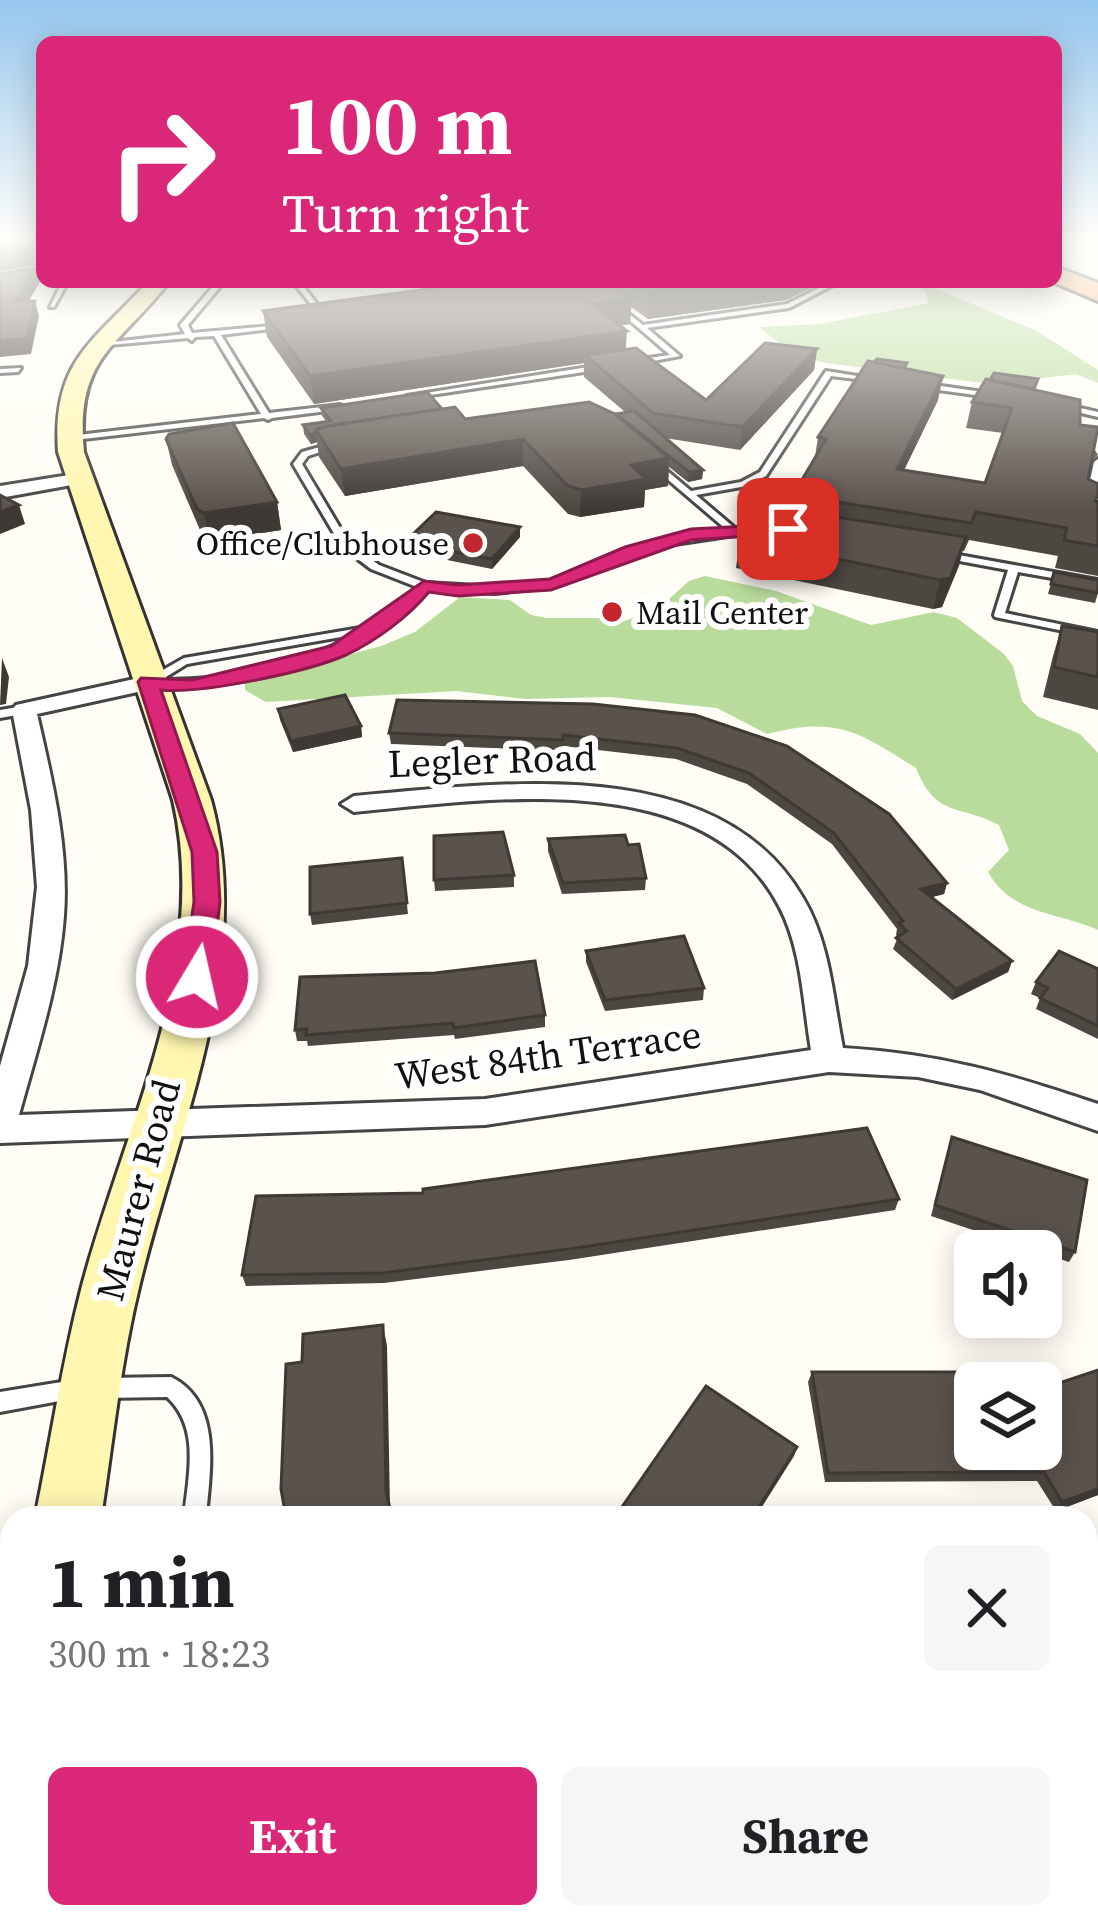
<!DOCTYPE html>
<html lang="en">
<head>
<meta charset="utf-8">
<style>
	body { margin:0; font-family:"Source Serif 4",serif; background:#f6f6f6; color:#202124; height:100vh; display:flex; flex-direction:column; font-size:45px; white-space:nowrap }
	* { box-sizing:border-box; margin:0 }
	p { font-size:39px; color:#757577 }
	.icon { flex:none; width:66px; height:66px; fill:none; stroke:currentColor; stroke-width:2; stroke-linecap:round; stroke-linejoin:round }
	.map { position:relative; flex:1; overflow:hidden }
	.sheet { position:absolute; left:0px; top:1506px; width:1098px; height:423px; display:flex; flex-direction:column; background:#fff; border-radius:36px 36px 0 0; box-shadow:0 6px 30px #0003 }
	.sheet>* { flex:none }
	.hud { position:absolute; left:36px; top:36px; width:1026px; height:252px; border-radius:18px; box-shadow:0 6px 30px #0003; background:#db2777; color:#fff; overflow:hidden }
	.controls { position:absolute; left:954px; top:1230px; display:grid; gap:24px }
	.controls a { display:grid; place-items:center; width:108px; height:108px; border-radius:18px; background:#fff; box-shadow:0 6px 30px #0003; font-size:60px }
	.pin { position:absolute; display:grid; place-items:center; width:102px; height:102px; color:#fff; margin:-51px; border-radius:24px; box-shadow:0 6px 18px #0006 }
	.me { position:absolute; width:132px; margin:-66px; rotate:9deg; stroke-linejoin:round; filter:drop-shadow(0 0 9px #0008) }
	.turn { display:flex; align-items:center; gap:42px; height:252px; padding:0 48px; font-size:54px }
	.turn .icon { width:156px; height:156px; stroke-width:2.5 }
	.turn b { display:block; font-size:84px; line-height:102px }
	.round { display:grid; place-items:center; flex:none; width:126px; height:126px; border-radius:18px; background:#f6f6f6 }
	.overview { display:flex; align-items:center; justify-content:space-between; height:204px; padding:0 48px }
	h1 { font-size:72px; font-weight:700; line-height:90px }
	.primary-button { display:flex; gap:24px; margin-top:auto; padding:24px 48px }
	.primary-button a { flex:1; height:138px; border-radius:18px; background:#db2777; color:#fff; font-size:48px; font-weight:700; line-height:138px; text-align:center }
	.primary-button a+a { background:#f6f6f6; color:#202124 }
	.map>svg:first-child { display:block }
	.forest { fill:#b9dc9c }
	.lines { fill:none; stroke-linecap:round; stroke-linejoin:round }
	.lane-casing { stroke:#444; stroke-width:6 }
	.street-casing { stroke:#444; stroke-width:6 }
	.secondary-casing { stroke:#333; stroke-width:6 }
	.highway-casing { stroke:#222; stroke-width:6 }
	.lane { fill:#fff; fill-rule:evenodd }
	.street { fill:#fff; fill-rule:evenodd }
	.secondary { fill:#fff6b0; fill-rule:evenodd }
	.highway { fill:#f5a25d; fill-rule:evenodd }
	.wall { fill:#4d4742 }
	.shaded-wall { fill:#3f3936 }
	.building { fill:#5a524d; stroke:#3f3936; stroke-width:3 }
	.route { fill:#db2777; stroke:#8e194d; stroke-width:3 }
	.poi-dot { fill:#c4262e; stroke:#fff; stroke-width:4.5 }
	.labels { text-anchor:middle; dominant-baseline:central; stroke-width:12; stroke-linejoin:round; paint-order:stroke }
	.far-poi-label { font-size:33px; fill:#111; stroke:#fff; text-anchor:end }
	.street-label { font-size:39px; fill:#111; stroke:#fff }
</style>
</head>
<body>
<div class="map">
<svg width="1098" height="1928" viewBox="0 0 1098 1928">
	<rect width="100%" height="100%" fill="#fffdf5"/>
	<g class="forest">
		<polygon points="906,282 919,282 1037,331 1098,370 1098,383 1076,374 990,384 826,363 793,354 759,327 820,324 929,303 925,291"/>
		<path d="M705,576L776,591L871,625L934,612L957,618L1004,654L1013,666L1022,701L1037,716L1080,734L1098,753V930C1059,912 1012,915 988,872L1009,850L999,825C957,803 937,819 916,768C858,731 836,716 767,734L717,708L610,697L526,699L456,691L266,702L245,690V683L381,646L415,632L460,597L510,600L531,615L547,618H607L616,624L658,609L689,581Z"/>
	</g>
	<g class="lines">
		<defs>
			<g id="lane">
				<polygon points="62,282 68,282 54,307 50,307"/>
				<polygon points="217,282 224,282 188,325 192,333 283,325 287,327 221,335 269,413 340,405 344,407 343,409 272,418 268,420 264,418 66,441 66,437 69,436 261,414 214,336 195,337 192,341 188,338 98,346 94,344 185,334 180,325"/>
				<polygon points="293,282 300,282 328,318 322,318"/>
				<polygon points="831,282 839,282 789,308 647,328 680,356 637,364 634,360 670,355 614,307 619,306 643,325 787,304"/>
				<polygon points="601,365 604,369 411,398 407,396"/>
				<polygon points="21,368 18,372 0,373 0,369"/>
				<path d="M826,371L876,379L872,381L831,376L766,476L747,486L696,495L736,529L764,525L769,528L767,530L655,547L551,587L495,593L427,589C368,652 285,679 200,686C182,687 160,690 145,683L147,679L184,658L372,626L397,609L417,587L371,569L342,547L293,464L302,452L338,442L342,445L308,456L302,464L349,543L379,565L426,583L495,587L549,581L650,542L727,530L652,466L659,464L691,491L741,482L760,472ZM358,634C297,666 230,681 161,680L187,664Z"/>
				<polygon points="920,383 997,394 1001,396 997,398 917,387 917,383"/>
				<polygon points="1063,404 1098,412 1098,417 1060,408 1059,406"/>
				<polygon points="1098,459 1098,480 1092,503 1098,503 1098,509 1084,507 1094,462"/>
				<polygon points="942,552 1098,580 1098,586 1018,572 1005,613 1098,632 1098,638 995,617 994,615 1008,570 938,557 938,553"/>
				<polygon points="24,706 28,707 28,713 0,718 0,710"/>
				<path d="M171,1377C223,1403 210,1471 206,1518H184C188,1477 201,1428 167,1397L104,1398L97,1395L94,1388L97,1381L104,1378Z"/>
				<polygon points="74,1380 81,1383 84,1390 81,1397 0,1412 0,1392"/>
				<polygon points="225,1917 251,1917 253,1928 227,1928"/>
			</g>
			<g id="street">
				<polygon points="42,269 42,277 0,284 0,276"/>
				<polygon points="82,473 91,478 88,482 0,498 0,486"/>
				<path d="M148,676L156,678V688L37,714C52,780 69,848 64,916C59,984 37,1049 19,1115L485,1099L811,1050C803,1003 802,949 779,906C705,764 485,800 354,812L341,804L354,796C497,784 718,750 803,898C830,943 833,998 843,1048C941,1054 1006,1073 1098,1104V1131L980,1090L918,1077L829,1072L485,1125L0,1143V1066L28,966L37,887L31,810L12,710L16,705Z"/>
				<polygon points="1098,1616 1098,1662 1086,1664 1086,1618"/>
			</g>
			<g id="secondary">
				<path d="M148,282H169C117,348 75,357 84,452L211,800C255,961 178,1127 140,1283C121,1359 113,1440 101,1518H35C51,1441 62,1362 82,1286C124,1128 211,965 173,800L58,452C52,361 92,343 148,282Z"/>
				<polygon points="31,1917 111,1917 112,1928 32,1928"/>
			</g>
			<polygon id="highway" points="1056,267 1098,283 1098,301 1053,282"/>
		</defs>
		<use href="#lane" class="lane-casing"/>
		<use href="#street" class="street-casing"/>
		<use href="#secondary" class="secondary-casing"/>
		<use href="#highway" class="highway-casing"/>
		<use href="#lane" class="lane"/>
		<use href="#street" class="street"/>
		<use href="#secondary" class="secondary"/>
		<use href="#highway" class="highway"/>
	</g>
	<g class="wall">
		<polygon points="481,282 823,282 786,300 648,319 631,307 630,324 620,326 626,349 706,400 817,349 814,370 740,450 665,438 703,470 702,479 688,482 669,467 668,486 645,490 644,507 580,517 568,514 523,466 345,496 319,457 317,442 311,444 304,434 303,425 326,421 322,416 321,408 442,409 465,419 625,412 584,377 584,363 314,404 267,337 263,311"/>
		<polygon points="907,363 906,368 938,400 904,470 985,483 1003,433 966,428 972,402 1035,390 1080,425 1098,455 1093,459 1088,479 1098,502 1098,576 1055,568 1058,556 969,540 964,551 962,551 942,607 933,609 736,568 740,539 791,510 793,495 815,457 818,437"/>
		<polygon points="166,439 277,502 281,530 210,541 203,537 172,465"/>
		<polygon points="411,536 520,537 492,569 442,559 442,554 412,545"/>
		<polygon points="1054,572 1098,593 1095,603 1048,594"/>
		<polygon points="1062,626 1098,632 1098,710 1043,697 1053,656"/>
		<polygon points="278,709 361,726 362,737 293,752 280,720"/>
		<polygon points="695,715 947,883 944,894 931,897 1012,961 1008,972 952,1000 893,949 898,937 896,935 897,929 832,844 747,784 676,759 563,746 562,751 391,744 389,733"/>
		<polygon points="548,839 628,845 646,878 645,890 562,894 548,851"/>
		<polygon points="402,858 408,914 312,925 310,914"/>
		<polygon points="514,875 514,887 435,891 434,880"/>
		<polygon points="586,951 704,988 703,1000 605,1011 586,962"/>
		<polygon points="1098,969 1098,1039 1036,1009 1040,998 1031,994 1036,982"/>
		<polygon points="545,1015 545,1027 455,1039 454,1035 308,1046 307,1041 297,1041 295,1030"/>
		<polygon points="952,1137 1075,1252 1069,1262 1041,1253 1041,1251 1036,1251 931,1216"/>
		<polygon points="899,1199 895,1210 569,1260 384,1283 246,1286 242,1275"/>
		<polygon points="812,1372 975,1449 1041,1449 1098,1495 1056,1511 1037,1481 825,1482 808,1382"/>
		<polygon points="933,1917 955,1928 918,1928 919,1918"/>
		<polygon points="1040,1917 1098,1928 1021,1928"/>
	</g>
	<g class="shaded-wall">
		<polygon points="38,251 41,265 0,271 0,257"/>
		<polygon points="36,268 40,282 20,316 15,301"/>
		<polygon points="716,282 823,282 786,300 648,319 650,291"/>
		<polygon points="632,299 630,324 591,330 592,304"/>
		<polygon points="35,301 39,316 31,354 0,357 0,341"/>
		<polygon points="627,331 625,357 585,355 584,363 314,404 310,376"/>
		<polygon points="817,349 814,370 740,450 742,427"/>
		<polygon points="943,376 938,400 892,495 897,469"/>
		<polygon points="316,433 317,442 311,444 310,435"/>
		<polygon points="523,439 523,466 345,496 341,469"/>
		<polygon points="669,458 668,486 645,490 644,507 580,517 581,490 631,465"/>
		<polygon points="703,470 702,479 688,482 689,472"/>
		<polygon points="277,502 281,530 210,541 204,513"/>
		<polygon points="19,505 25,524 0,534 0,512"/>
		<polygon points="520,527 520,537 492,569 492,559"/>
		<polygon points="966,537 959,566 942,607 933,609 940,580"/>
		<polygon points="2,658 9,677 6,704 0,705"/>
		<polygon points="361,726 362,737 293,752 291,741"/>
		<polygon points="947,883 944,894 918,901 921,889"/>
		<polygon points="1012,961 1008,972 952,1000 956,989"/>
		<polygon points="383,1325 387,1346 390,1508 386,1490"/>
		<polygon points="797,1447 794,1456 755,1518 752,1518"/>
		<polygon points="1098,1489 1098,1495 1056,1511 1062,1502"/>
		<polygon points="380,1918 383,1928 360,1927"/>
	</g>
	<g class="building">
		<polygon points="0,239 42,239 42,255 38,251 0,257"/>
		<polygon points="36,268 15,301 35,301 27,338 0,341 0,273"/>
		<polygon points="481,282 606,282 632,299 592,304 627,331 310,376 263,311"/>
		<polygon points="636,282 716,282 650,291"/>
		<polygon points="765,343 817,349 742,427 653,413 585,355 636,348 706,400"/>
		<polygon points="877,359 907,363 904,368 874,362"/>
		<polygon points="868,361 943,376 897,469 985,483 1012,408 972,402 986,379 1080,400 1080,425 1098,427 1088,479 1098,484 1098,495 1095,501 1098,502 1098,546 1064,540 1067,528 976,512 971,523 793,495 826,439 818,437"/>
		<polygon points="994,373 1038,379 1034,389 990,380"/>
		<polygon points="427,392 442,409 328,426 316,430 317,432 310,435 303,425 331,421 321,408"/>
		<polygon points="589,402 615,414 669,458 631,465 646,479 581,490 568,486 523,439 341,469 316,430 328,426 455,407 465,419"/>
		<polygon points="634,411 703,470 689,472 616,414"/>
		<polygon points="233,423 277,502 204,513 197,509 166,439 169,434"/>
		<polygon points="0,495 19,505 0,512"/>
		<polygon points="784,509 966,537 950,578 940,580 740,539 756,514 778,517"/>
		<polygon points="436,512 520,527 492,559 441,549 445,545 411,536"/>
		<polygon points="1054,572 1098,580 1098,593 1051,584"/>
		<polygon points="1062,626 1098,632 1098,677 1054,667"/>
		<polygon points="345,695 361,726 291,741 278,709"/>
		<polygon points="397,700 593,704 695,715 787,746 889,814 947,883 921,889 1012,961 956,989 896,938 907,931 899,923 903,921 834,833 749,773 677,748 563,735 563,740 389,733"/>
		<polygon points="503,832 514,875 434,880 434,836"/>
		<polygon points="625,835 628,845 639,844 646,878 563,883 548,839"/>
		<polygon points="402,858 407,903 310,914 310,867"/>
		<polygon points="684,936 704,988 605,1000 586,951"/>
		<polygon points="1059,951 1098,969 1098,1026 1040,998 1048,988 1036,982"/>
		<polygon points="535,961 545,1015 454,1028 453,1023 306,1035 307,1029 295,1030 300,977 435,973"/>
		<polygon points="867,1128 899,1199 569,1249 382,1273 242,1275 256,1196 423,1193 423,1189"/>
		<polygon points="952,1137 1087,1180 1075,1252 935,1205"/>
		<polygon points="383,1325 386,1490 392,1518 286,1518 281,1489 286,1364 302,1362 303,1334"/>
		<polygon points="1098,1370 1098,1489 1062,1502 1044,1472 828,1473 812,1372 970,1372 975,1391 975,1449 1041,1449 1041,1389"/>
		<polygon points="706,1386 797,1447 752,1518 617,1518 615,1517"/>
		<polygon points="1098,1884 1098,1928 1041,1928 1036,1920 1041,1917 1086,1917 1086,1891"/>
		<polygon points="358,1917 490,1917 491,1922 478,1928 382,1928 380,1918 360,1927"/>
		<polygon points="767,1917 890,1917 910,1928 764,1928"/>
		<polygon points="925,1917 933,1917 955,1928 923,1928"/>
	</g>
	<linearGradient id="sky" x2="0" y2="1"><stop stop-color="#95c6ee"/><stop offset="0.47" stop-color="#fffefa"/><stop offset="1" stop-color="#fffefa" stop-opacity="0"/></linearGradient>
	<rect width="1098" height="509" fill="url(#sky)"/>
	<path class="route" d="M788,524L796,529L794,533L691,540L551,590L458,596L429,592C408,617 376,641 346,655C307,672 202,694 161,690L217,852L220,902L211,977L197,987L187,984L183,977L194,902L192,852L138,682L141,678L192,680L331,646L424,581L458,585L550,579L625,547L691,529Z"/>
	<g class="poi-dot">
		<circle cx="473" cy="543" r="12"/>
		<circle cx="612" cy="612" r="12"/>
	</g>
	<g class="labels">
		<g class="far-poi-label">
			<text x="449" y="543">Office/Clubhouse</text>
			<text x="636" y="612" text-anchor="start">Mail Center</text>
		</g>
		<g class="street-label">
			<text transform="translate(492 760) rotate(-2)">Legler Road</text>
			<text transform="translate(548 1055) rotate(-8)">West 84th Terrace</text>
			<text transform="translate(138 1190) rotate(-75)">Maurer Road</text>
		</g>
	</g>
</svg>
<div class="controls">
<a><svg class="icon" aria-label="sound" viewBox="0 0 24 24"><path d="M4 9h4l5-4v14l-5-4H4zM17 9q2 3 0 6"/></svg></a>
<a><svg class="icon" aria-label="layers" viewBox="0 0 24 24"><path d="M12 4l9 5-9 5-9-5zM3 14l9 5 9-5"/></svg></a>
</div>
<div class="pin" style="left:788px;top:529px;background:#d93025"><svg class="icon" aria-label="arrive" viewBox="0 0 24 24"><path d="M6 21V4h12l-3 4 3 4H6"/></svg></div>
<svg class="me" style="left:197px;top:977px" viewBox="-20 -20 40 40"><circle r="17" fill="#db2777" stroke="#fff" stroke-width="3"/><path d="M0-11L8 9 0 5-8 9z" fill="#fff"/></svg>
<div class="hud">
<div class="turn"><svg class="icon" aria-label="right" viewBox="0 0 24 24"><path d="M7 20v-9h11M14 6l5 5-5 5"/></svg><div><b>100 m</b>Turn right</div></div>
</div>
<section class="sheet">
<div class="overview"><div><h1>1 min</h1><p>300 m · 18:23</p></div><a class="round"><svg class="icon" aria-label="close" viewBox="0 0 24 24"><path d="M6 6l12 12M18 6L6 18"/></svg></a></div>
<div class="primary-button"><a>Exit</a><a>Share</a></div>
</section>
</div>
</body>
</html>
